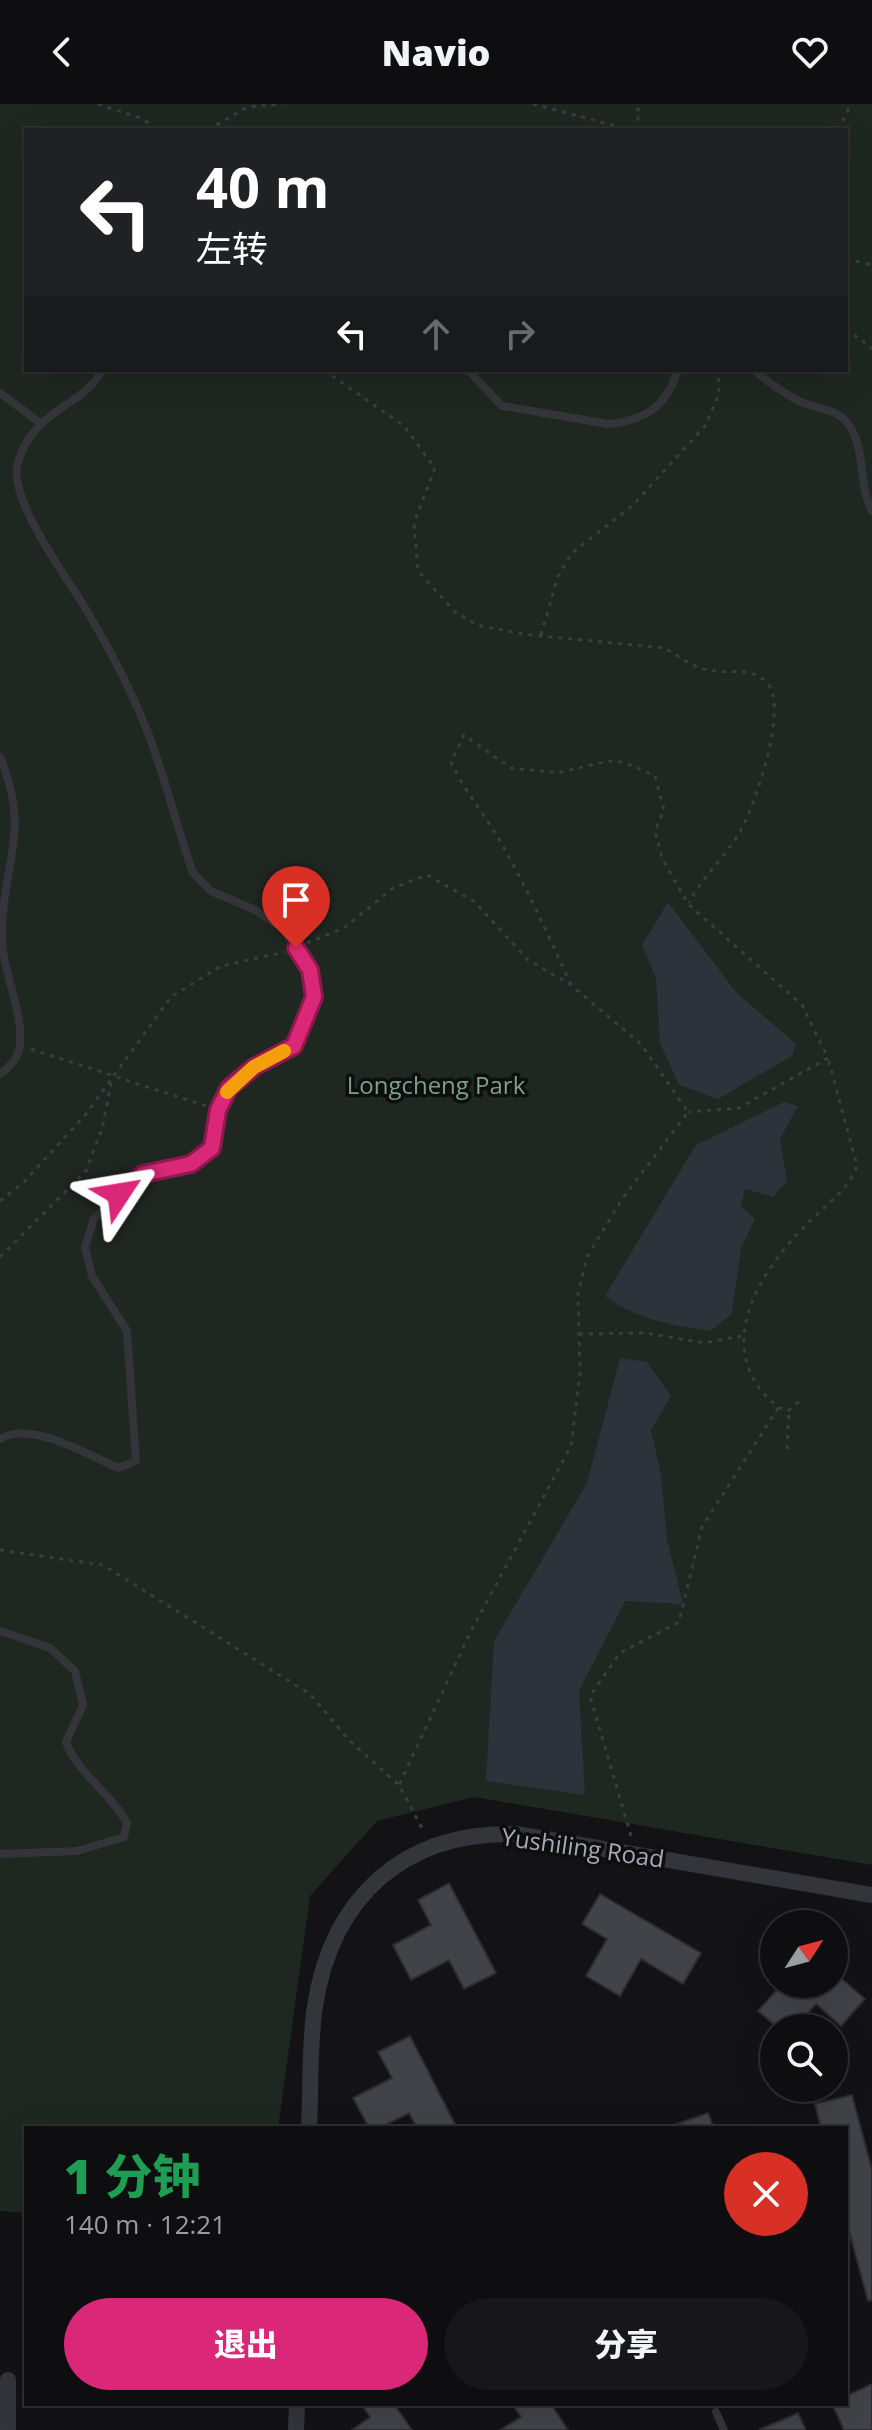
<!DOCTYPE html>
<html lang="zh">
<head>
<meta charset="utf-8">
<style>
	body { margin:0; font-family:"Open Sans","Noto Sans SC",sans-serif; background:#171719; color:#f1f3f6; height:100vh; display:flex; flex-direction:column; font-size:30px; white-space:nowrap }
	* { box-sizing:border-box; margin:0 }
	p { font-size:26px; color:#9b9c9f }
	.icon { flex:none; width:44px; height:44px; fill:none; stroke:currentColor; stroke-width:2; stroke-linecap:round; stroke-linejoin:round }
	.map { position:relative; flex:1; overflow:hidden }
	.panel { position:absolute; left:24px; top:2022px; width:824px; height:280px; display:flex; flex-direction:column; background:#0e0e10; border-radius:0px; box-shadow:0 8px 32px #0002,0 0 0 2px #2e2e30 }
	.panel>* { flex:none }
	.top-card { position:absolute; left:24px; top:24px; width:824px; height:244px; border-radius:0px; box-shadow:0 8px 32px #0002,0 0 0 2px #2e2e30; background:#202124; color:#fff; overflow:hidden }
	.needle { width:52px; rotate:54deg }
	.tools { position:absolute; left:760px; top:1806px; display:grid; gap:16px }
	.tools a { display:grid; place-items:center; width:88px; height:88px; border-radius:50%; background:#0e0e10; box-shadow:0 8px 32px #0002,0 0 0 2px #2e2e30; font-size:40px }
	.pin { position:absolute; display:grid; place-items:center; width:68px; height:68px; color:#fff; margin:-82px -34px; border-radius:50% 50% 50% 0; rotate:-45deg; box-shadow:0 0 8px #0007 }
	.pin .icon { rotate:45deg }
	.me { position:absolute; width:88px; margin:-44px; rotate:57deg; stroke-linejoin:round; filter:drop-shadow(0 0 6px #0008) }
	.turn { display:flex; align-items:center; gap:28px; height:168px; padding:0 40px; font-size:36px }
	.turn .icon { width:104px; height:104px; stroke-width:2.5 }
	.turn b { display:block; font-size:56px; line-height:68px }
	.lanes { display:flex; align-items:center; height:76px; padding:0 40px; background:#0003; justify-content:center; gap:40px; direction:ltr }
	.lanes .off { opacity:.35 }
	.round { display:grid; place-items:center; flex:none; width:84px; height:84px; border-radius:42px; background:#171719 }
	.head { display:flex; align-items:center; justify-content:space-between; height:136px; padding:0 40px }
	h1 { font-size:48px; font-weight:800; line-height:60px; color:#1e9e55 }
	.cta { display:flex; gap:16px; margin-top:auto; padding:16px 40px }
	.cta a { flex:1; height:92px; border-radius:48px; background:#db2777; color:#fff; font-size:32px; font-weight:800; line-height:92px; text-align:center }
	.cta a+a { background:#171719; color:#f1f3f6 }
	header { display:flex; justify-content:space-between; align-items:center; height:104px; padding:0 40px; background:#0e0e10; font-size:36px; font-weight:800 }
	.map>svg:first-child { display:block }
	.green { fill:#1f2721; fill-rule:evenodd }
	.water { fill:#2c333a }
	.building { fill:#424348; stroke:#2d2d31; stroke-width:2 }
	.lines { fill:none; stroke-linecap:round; stroke-linejoin:round }
	.path { stroke:#3a3c41; stroke-width:3; stroke-dasharray:4 6; stroke-linecap:butt }
	.service { stroke:#34353a; stroke-width:8 }
	.minor { stroke:#34353a; stroke-width:16 }
	.route-casing { stroke:#8e194d; stroke-width:20 }
	.route { stroke:#db2777; stroke-width:14 }
	.slow { stroke:#f59e0b; stroke-width:14 }
	.labels { text-anchor:middle; dominant-baseline:central; stroke-width:7; stroke-linejoin:round; paint-order:stroke }
	.park-label { font-size:24px; fill:#7ca080; stroke:#0e0e10 }
	.street-label { font-size:24px; fill:#a5a9b5; stroke:#0e0e10 }
</style>
</head>
<body>
<header><svg class="icon" aria-label="back" viewBox="0 0 24 24"><path d="M15 5l-7 7 7 7"/></svg>Navio<svg class="icon" aria-label="heart" viewBox="0 0 24 24"><path d="M12 20l-8-8c-3-5 5-10 8-4 3-6 11-1 8 4z"/></svg></header>
<div class="map">
<svg width="872" height="2326" viewBox="0 0 872 2326">
	<rect width="100%" height="100%" fill="#131315"/>
	<path class="green" d="M0,0H872V1761L474,1693L377,1717L310,1792L278,2024H26V2109L0,2107ZM26,26H846V266H26Z"/>
	<g class="water">
		<polygon points="668,798 736,888 796,940 792,952 718,995 679,981 660,939 656,874 642,841"/>
		<path d="M784,998L798,1002L780,1035L787,1077L773,1093L745,1085L741,1102L755,1115L741,1144L732,1209L711,1227C672,1221 637,1216 605,1192L696,1041Z"/>
		<polygon points="620,1254 647,1258 671,1292 651,1326 661,1370 667,1436 683,1500 625,1497 579,1587 585,1691 486,1677 494,1537 587,1379"/>
	</g>
	<g class="building">
		<polygon points="449,1779 496,1869 464,1885 449,1856 411,1876 393,1841 431,1821 418,1796"/>
		<polygon points="600,1790 701,1849 683,1880 641,1855 620,1892 586,1872 607,1835 582,1820"/>
		<polygon points="834,1868 865,1895 841,1922 816,1900 795,1924 778,1924 758,1907 782,1880 834,1880"/>
		<polygon points="410,1932 457,2024 417,2024 409,2009 380,2024 369,2024 353,1994 392,1974 378,1948"/>
		<polygon points="852,1991 872,2066 872,2196 868,2197 846,2116 846,2024 821,2024 815,2000"/>
		<polygon points="708,2009 714,2024 671,2024 671,2022"/>
		<polygon points="872,2280 872,2326 844,2326 832,2300 846,2300 846,2292"/>
		<polygon points="361,2300 394,2300 412,2326 352,2326 370,2313"/>
		<polygon points="512,2300 551,2300 568,2326 500,2326 521,2313"/>
		<polygon points="798,2309 806,2326 759,2326"/>
	</g>
	<g class="lines">
		<g class="path">
			<polyline points="98,0 143,15 157,26"/>
			<polyline points="533,0 631,26"/>
			<polyline points="208,26 247,3 283,0"/>
			<polyline points="634,26 640,9 635,0"/>
			<polyline points="838,26 851,0"/>
			<polyline points="846,155 872,161"/>
			<polyline points="846,225 872,244"/>
			<path d="M324,266L404,322L435,364L414,419L418,467L454,507L477,521L523,530L665,544C680,554 697,566 715,567C733,569 752,563 767,579C789,601 756,698 742,724C728,751 703,771 689,799"/>
			<polyline points="541,531 558,472 572,449 632,402 705,322 719,290 718,266"/>
			<polyline points="307,839 344,824 393,784 427,771 475,798 528,856 571,881 641,940 688,1008 622,1095 587,1153 578,1190 580,1268 571,1342 470,1529 399,1681"/>
			<path d="M571,881C549,832 527,784 500,737C484,709 464,687 451,658L464,631L511,664L557,669L609,657L624,658L655,672L664,706L655,727L662,754L688,800L802,901L828,954L739,1004L689,1008"/>
			<polyline points="31,945 206,1002"/>
			<polyline points="0,1097 24,1078 86,1010 171,893 221,862 285,848"/>
			<polyline points="0,1153 86,1067 102,1025 112,975"/>
			<polyline points="579,1230 646,1229 705,1239 741,1232"/>
			<polyline points="778,1304 789,1306 803,1294"/>
			<polyline points="787,1345 789,1306"/>
			<polyline points="0,1446 103,1461 310,1590 349,1636 399,1681 424,1728"/>
			<path d="M631,1732L590,1592L620,1549L679,1518L702,1423L778,1304C771,1296 762,1289 757,1281C720,1223 769,1158 809,1118C826,1101 849,1085 857,1062L828,954"/>
		</g>
		<g class="service">
			<path d="M468,266L502,302L608,320C646,316 666,303 678,266"/>
			<path d="M754,266C769,279 783,289 801,298C822,307 842,304 853,328C865,352 859,383 872,407"/>
			<polyline points="0,289 39,318"/>
			<path d="M0,653C32,730 2,758 2,830C1,867 23,903 20,940C19,954 10,962 0,970"/>
			<path d="M0,1335C31,1316 88,1351 118,1364L136,1357L127,1227L92,1172L85,1143L94,1115L143,1070L191,1060L212,1044L218,1006L229,984L254,963L294,942L314,893L310,866L282,824L255,806L211,787L193,769C176,722 165,671 146,624C128,579 105,536 79,494C61,466 7,391 18,358C35,303 85,302 102,266"/>
			<path d="M0,1527L50,1544L75,1567L83,1601L66,1638C78,1670 111,1689 127,1719L124,1733L77,1747L0,1750"/>
			<polyline points="716,2308 724,2326"/>
		</g>
		<g class="minor">
			<path d="M309,2024C311,1984 309,1942 315,1902C332,1793 404,1727 516,1730L872,1791"/>
			<polyline points="8,2326 8,2276"/>
			<polyline points="296,2326 297,2300"/>
		</g>
	</g>
	<g class="lines">
		<defs>
			<polyline id="route" points="119,1090 143,1070 191,1060 212,1044 218,1006 229,984 254,963 294,942 314,893 310,866 296,844"/>
		</defs>
		<use href="#route" class="route-casing"/>
		<use href="#route" class="route"/>
		<polyline class="slow" points="227,988 254,963 284,947"/>
	</g>
	<g class="labels">
		<g class="park-label">
			<text x="436" y="980">Longcheng Park</text>
		</g>
		<g class="street-label">
			<text transform="translate(583 1743) rotate(8)">Yushiling Road</text>
		</g>
	</g>
</svg>
<div class="tools">
<a><svg class="needle" viewBox="-14 -14 28 28"><path d="M0-13l5 13h-10z" fill="#e53935"/><path d="M0 13l5-13h-10z" fill="#9b9c9f"/></svg></a>
<a><svg class="icon" aria-label="search" viewBox="0 0 24 24"><circle cx="10" cy="10" r="6"/><path d="M15 15l6 6"/></svg></a>
</div>
<div class="pin" style="left:296px;top:844px;background:#d93025"><svg class="icon" aria-label="arrive" viewBox="0 0 24 24"><path d="M6 21V4h12l-3 4 3 4H6"/></svg></div>
<svg class="me" style="left:119px;top:1090px" viewBox="-20 -20 40 40"><path d="M0-17L14 15 0 8-14 15z" fill="#db2777" stroke="#fff" stroke-width="4"/></svg>
<div class="top-card">
<div class="turn"><svg class="icon" aria-label="left" viewBox="0 0 24 24"><path d="M17 20v-9H6M10 6l-5 5 5 5"/></svg><div><b>40 m</b>左转</div></div>
<div class="lanes"><svg class="icon" aria-label="left" viewBox="0 0 24 24"><path d="M17 20v-9H6M10 6l-5 5 5 5"/></svg><svg class="icon off" aria-label="ahead" viewBox="0 0 24 24"><path d="M12 20V5M6 11l6-6 6 6"/></svg><svg class="icon off" aria-label="right" viewBox="0 0 24 24"><path d="M7 20v-9h11M14 6l5 5-5 5"/></svg></div>
</div>
<section class="panel">
<div class="head"><div><h1>1 分钟</h1><p>140 m · 12:21</p></div><a class="round" style="background:#d93025;color:#fff"><svg class="icon" aria-label="close" viewBox="0 0 24 24"><path d="M6 6l12 12M18 6L6 18"/></svg></a></div>
<div class="cta"><a>退出</a><a>分享</a></div>
</section>
</div>
</body>
</html>
